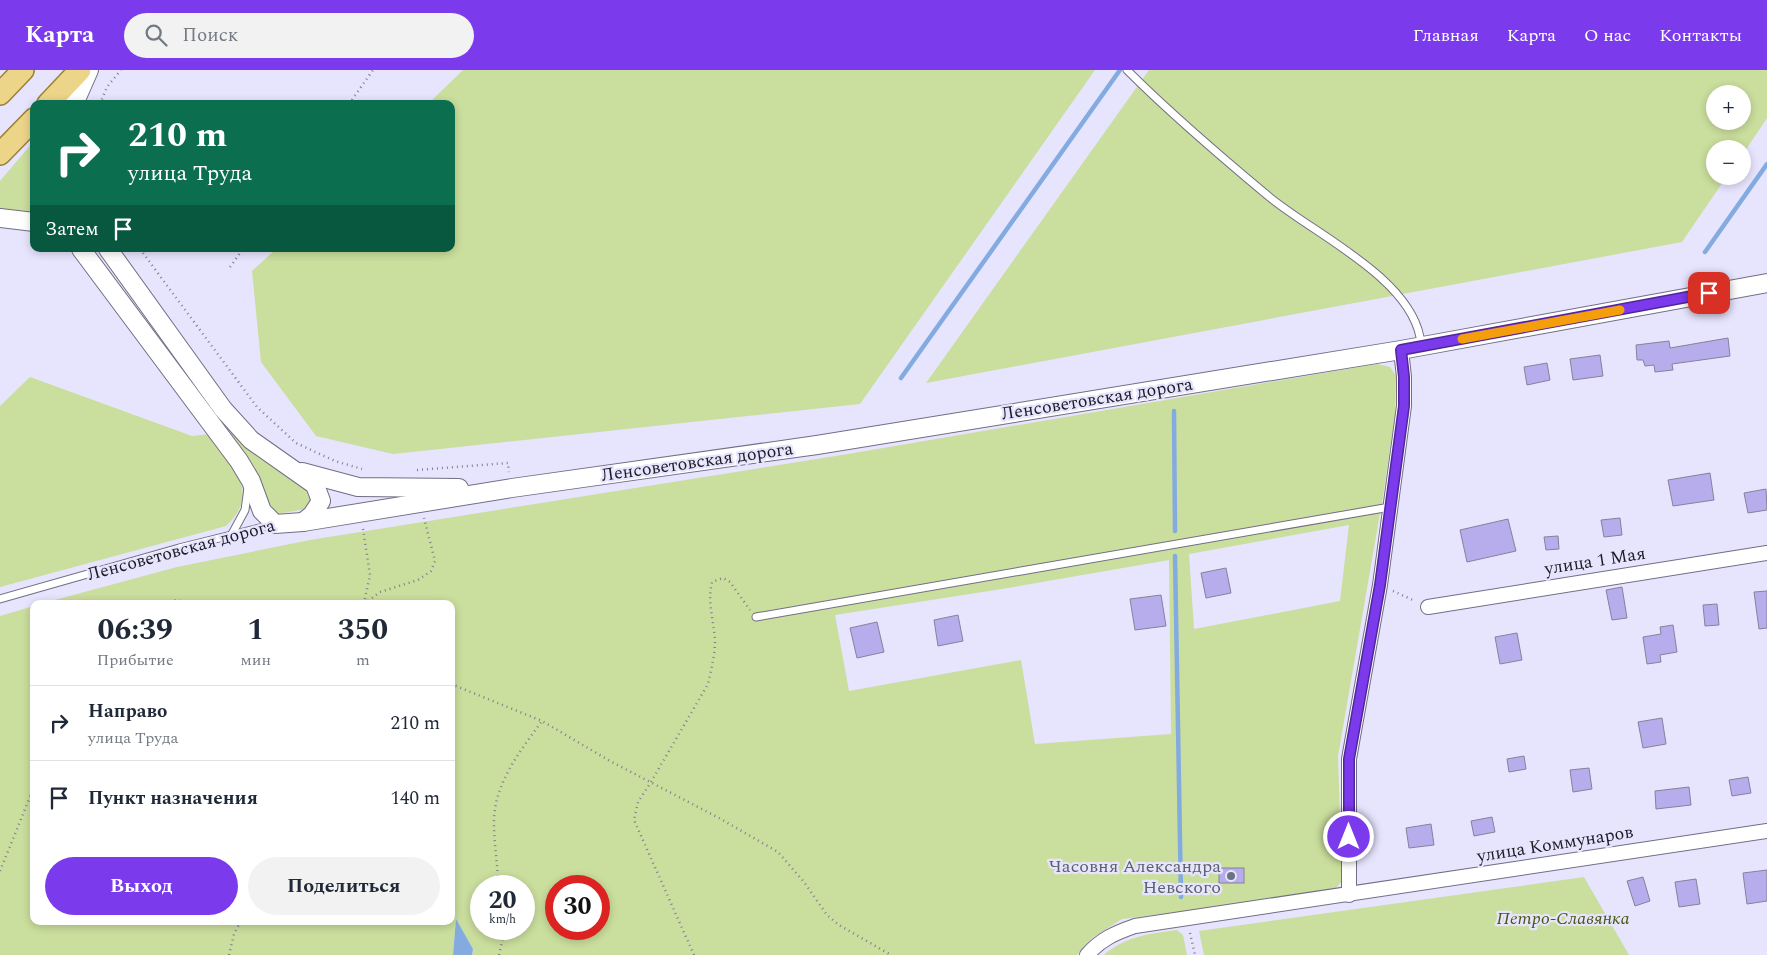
<!DOCTYPE html>
<html lang="ru">
<head>
<meta charset="utf-8">
<style>
	body { margin:0; font-family:Spectral,serif; background:#f2f2f3; color:#1f2937; height:100vh; display:flex; flex-direction:column; font-size:19px; white-space:nowrap }
	* { box-sizing:border-box; margin:0 }
	p { font-size:16px; color:#747a83 }
	.icon { flex:none; width:28px; height:28px; fill:none; stroke:currentColor; stroke-width:2; stroke-linecap:round; stroke-linejoin:round }
	.map { position:relative; flex:1; overflow:hidden }
	.details { position:absolute; left:30px; top:530px; width:425px; height:325px; display:flex; flex-direction:column; background:#fff; border-radius:10px; box-shadow:0 2px 8px #0003 }
	.details>* { flex:none }
	.top-card { position:absolute; left:30px; top:30px; width:425px; height:152px; border-radius:10px; box-shadow:0 2px 8px #0003; background:#0b6e4f; color:#fff; overflow:hidden }
	.fabs { position:absolute; left:1706px; top:15px; display:grid; gap:10px }
	.fabs a { display:grid; place-items:center; width:45px; height:45px; border-radius:50%; background:#fff; box-shadow:0 2px 8px #0003; font-size:25px }
	.speed { position:absolute; left:470px; top:805px; display:flex; gap:10px; font-size:25px; font-weight:700; text-align:center }
	.speed>* { display:grid; place-content:center; width:65px; height:65px; border-radius:50%; background:#fff; box-shadow:0 2px 8px #0003; line-height:1 }
	.speed small { font-size:12px; font-weight:400 }
	.speed .limit { border:8px solid #d22; background:#fff; color:#111 }
	.pin { position:absolute; display:grid; place-items:center; width:42px; height:42px; color:#fff; margin:-21px; border-radius:10px; box-shadow:0 2px 8px #0006 }
	.me { position:absolute; width:55px; margin:-28px; rotate:0deg; stroke-linejoin:round; filter:drop-shadow(0 0 4px #0008) }
	.turn { display:flex; align-items:center; gap:18px; height:105px; padding:0 15px; font-size:22px }
	.turn .icon { width:65px; height:65px; stroke-width:2.5 }
	.turn b { display:block; font-size:35px; line-height:42px }
	.then { display:flex; align-items:center; height:48px; padding:0 15px; background:#0003; gap:10px; font-size:19px }
	.eta { display:flex; justify-content:space-evenly; align-items:center; height:85px; text-align:center }
	.eta b { font-size:30px; font-weight:700; line-height:35px }
	.button { display:flex; gap:10px; margin-top:auto; padding:10px 15px }
	.button a { flex:1; height:58px; border-radius:30px; background:#7c3aed; color:#fff; font-size:20px; font-weight:700; line-height:58px; text-align:center }
	.button a+a { background:#f2f2f3; color:#1f2937 }
	ul { padding:0; list-style:none }
	li { display:flex; align-items:center; gap:15px; height:75px; padding:0 15px; border-top:1px solid #e0e1e3 }
	li div { flex:1 }
	li b { display:block; font-size:19px }
	li em { font-style:normal }
	header { display:flex; align-items:center; gap:30px; box-sizing:border-box; height:70px; padding:0 25px; background:#7c3aed; color:#fff }
	header strong { font-size:24px }
	nav { display:flex; gap:28px; margin-inline-start:auto; font-size:18px }
	.search { width:350px; height:45px; background:#f2f2f3; display:flex; align-items:center; gap:12px; box-sizing:border-box; padding:0 18px; border-radius:28px; color:#747a83; font-size:19px }
	.map>svg:first-child { display:block }
	.green { fill:#cade9d; fill-rule:evenodd }
	.water { fill:#84abe0 }
	.lines { fill:none; stroke-linecap:round; stroke-linejoin:round }
	.stream { stroke:#84abe0; stroke-width:4.5 }
	.building { fill:#b7adec; stroke:#85829a }
	.service-casing { stroke:#716e85; stroke-width:9 }
	.minor-casing { stroke:#716e85; stroke-width:16 }
	.tertiary-casing { stroke:#716e85; stroke-width:20 }
	.primary-casing { stroke:#9b8133; stroke-width:24 }
	.path { stroke:#817f90; stroke-width:2.5; stroke-dasharray:1 4; stroke-linecap:butt }
	.service { stroke:#fff; stroke-width:7 }
	.minor { stroke:#fff; stroke-width:14 }
	.tertiary { stroke:#fff; stroke-width:18 }
	.primary { stroke:#ecd489; stroke-width:21 }
	.route-casing { stroke:#51269a; stroke-width:12 }
	.route { stroke:#7c3aed; stroke-width:9 }
	.slow { stroke:#f59e0b; stroke-width:9 }
	.worship-dot { fill:#6b7280; stroke:#e7e4fe; stroke-width:2 }
	.labels { text-anchor:middle; dominant-baseline:central; stroke-width:4.5; stroke-linejoin:round; paint-order:stroke }
	.street-label { font-size:18px; fill:#1c1b24; stroke:#e7e4fe }
	.worship-label { font-size:18px; fill:#5b616d; stroke:#e7e4fe; text-anchor:end }
	.park-label { font-size:18px; font-style:italic; fill:#485812; stroke:#e7e4fe }
</style>
</head>
<body>
<header>
<strong>Карта</strong>
<div class="search"><svg class="icon" aria-label="search" viewBox="0 0 24 24"><circle cx="10" cy="10" r="6"/><path d="M15 15l6 6"/></svg>Поиск</div>
<nav><a>Главная</a><a>Карта</a><a>О нас</a><a>Контакты</a></nav>
</header>
<div class="map">
<svg width="1767" height="885" viewBox="0 0 1767 885">
	<rect width="100%" height="100%" fill="#e7e4fe"/>
	<g class="green">
		<polygon points="463,0 1095,0 860,334 393,384 316,366 261,292 252,201 276,179 451,179 451,34 428,34"/>
		<path d="M1149,0H1767V48L1743,84L1742,79H1715V106H1727L1682,172L926,313ZM1715,24H1742V51H1715Z"/>
		<polygon points="34,71 34,145 0,143 0,111"/>
		<path d="M1377,294L1390,297L1396,306L1395,344L1383,426L1338,686L1342,811L1335,819L1326,823L1122,849L1092,868L1077,885H472L473,879L456,850L453,885H0V546L34,536V851H451V534H40L177,497L310,470L848,384ZM1349,455L1340,531L1194,559L1189,484ZM1169,490L1171,664L1035,674L1021,590L849,621L835,545L1008,518ZM481,816H524V859H481ZM556,816H599V859H556Z"/>
		<path d="M30,307L192,366L210,364C232,394 262,423 226,456L0,517V336Z"/>
		<polygon points="233,361 258,387 315,424 306,439 277,444 264,426 251,392 230,364"/>
		<polygon points="1584,807 1629,885 1204,885 1199,861"/>
		<path d="M1177,860L1183,865L1187,885H1104C1123,867 1152,863 1177,860Z"/>
	</g>
	<polygon class="water" points="456,849 473,879 472,885 453,885"/>
	<g class="lines">
		<g class="stream">
			<polyline points="1705,182 1767,94"/>
			<polyline points="901,308 1120,0"/>
			<polyline points="1174,341 1175,461"/>
			<polyline points="1175,486 1181,827"/>
		</g>
	</g>
	<g class="building">
		<polygon points="1728,268 1730,286 1672,294 1673,300 1655,302 1654,295 1645,296 1643,290 1637,290 1636,275 1669,271 1670,278"/>
		<polygon points="1600,285 1603,306 1573,310 1570,289"/>
		<polygon points="1547,293 1550,310 1527,315 1524,297"/>
		<polygon points="1710,403 1714,430 1673,436 1668,410"/>
		<polygon points="1766,419 1767,440 1748,443 1744,423"/>
		<polygon points="1620,448 1622,465 1604,467 1601,450"/>
		<polygon points="1508,449 1516,481 1467,492 1460,460"/>
		<polygon points="1558,466 1559,479 1546,480 1544,467"/>
		<polygon points="1226,498 1231,523 1206,528 1201,503"/>
		<polygon points="1622,517 1627,548 1612,550 1606,520"/>
		<polygon points="1767,521 1767,558 1759,559 1754,522"/>
		<polygon points="1161,525 1166,556 1135,560 1130,529"/>
		<polygon points="1717,534 1719,555 1705,556 1703,535"/>
		<polygon points="958,545 963,571 938,576 934,550"/>
		<polygon points="877,552 884,582 857,588 850,558"/>
		<polygon points="1673,555 1677,582 1660,585 1661,592 1647,594 1643,567 1661,564 1660,557"/>
		<polygon points="1517,563 1522,590 1500,594 1495,567"/>
		<polygon points="1662,648 1666,674 1643,678 1638,652"/>
		<polygon points="1524,686 1526,699 1509,702 1507,689"/>
		<polygon points="1589,698 1592,719 1573,722 1570,700"/>
		<polygon points="1748,707 1751,723 1732,726 1729,710"/>
		<polygon points="1689,717 1691,735 1656,739 1655,721"/>
		<polygon points="1492,747 1495,762 1474,766 1471,751"/>
		<polygon points="1431,754 1434,775 1409,778 1406,758"/>
		<rect x="1219" y="798" width="25" height="15"/>
		<polygon points="1767,800 1767,831 1747,834 1743,803"/>
		<polygon points="1643,807 1650,831 1635,836 1627,811"/>
		<polygon points="1696,809 1700,834 1679,837 1675,812"/>
	</g>
	<g class="lines">
		<defs>
			<g id="service">
				<path d="M1127,0C1171,44 1219,85 1267,125C1312,163 1408,206 1420,267"/>
				<polyline points="232,464 245,440 248,418"/>
				<polyline points="0,529 179,478 272,455"/>
				<polyline points="756,547 1390,437"/>
			</g>
			<g id="minor">
				<polyline points="1428,537 1767,483"/>
				<polyline points="1349,825 1349,689 1380,515 1404,336 1404,307 1401,280"/>
				<path d="M1087,885C1101,869 1115,863 1135,856L1767,761"/>
			</g>
			<g id="tertiary">
				<polyline points="74,34 89,0"/>
				<polyline points="0,148 34,152"/>
				<polyline points="81,179 239,391 251,411 262,441 275,454 303,452 512,418 817,375 1401,280 1767,213"/>
				<polyline points="108,179 223,339 251,370 315,415 321,431 312,445 303,452"/>
				<polyline points="302,402 358,417 459,418"/>
			</g>
			<g id="primary">
				<polyline points="0,24 23,0"/>
				<polyline points="48,34 80,0"/>
				<polyline points="0,84 34,49"/>
			</g>
		</defs>
		<use href="#service" class="service-casing"/>
		<use href="#minor" class="minor-casing"/>
		<use href="#tertiary" class="tertiary-casing"/>
		<use href="#primary" class="primary-casing"/>
		<g class="path">
			<polyline points="100,34 107,17 121,0"/>
			<polyline points="349,34 373,0"/>
			<polyline points="140,179 257,337 296,373 335,391 362,399"/>
			<polyline points="230,197 243,179"/>
			<polyline points="417,400 508,393 509,402"/>
			<polyline points="363,459 370,505 364,533"/>
			<polyline points="1393,521 1415,531"/>
			<polyline points="155,534 177,530 191,534"/>
			<polyline points="364,534 380,522 418,510 431,501 435,491 424,448"/>
			<polyline points="451,614 542,651 610,691 719,748 778,782 804,812 827,845 839,855 891,885"/>
			<polyline points="0,801 34,717"/>
			<path d="M498,816C498,795 494,775 494,754C493,715 520,681 542,651"/>
			<polyline points="1190,863 1195,885"/>
			<polyline points="229,885 234,864 241,851"/>
			<polyline points="499,885 505,859"/>
			<path d="M694,885L634,750L638,732L651,712L708,614C711,600 715,585 715,571C714,550 707,533 712,512L723,508L730,512L750,540"/>
		</g>
		<use href="#service" class="service"/>
		<use href="#minor" class="minor"/>
		<use href="#tertiary" class="tertiary"/>
		<use href="#primary" class="primary"/>
	</g>
	<g class="lines">
		<defs>
			<polyline id="route" points="1349,767 1349,689 1380,515 1404,336 1404,307 1401,280 1709,223"/>
		</defs>
		<use href="#route" class="route-casing"/>
		<use href="#route" class="route"/>
		<polyline class="slow" points="1462,269 1620,240"/>
	</g>
	<circle class="worship-dot" cx="1231" cy="806" r="5"/>
	<g class="labels">
		<g class="street-label">
			<text transform="translate(1097 329) rotate(-9)">Ленсоветовская дорога</text>
			<text transform="translate(697 392) rotate(-8)">Ленсоветовская дорога</text>
			<text transform="translate(181 480) rotate(-15)">Ленсоветовская дорога</text>
			<text transform="translate(1595 491) rotate(-9)">улица 1 Мая</text>
			<text transform="translate(1555 774) rotate(-9)">улица Коммунаров</text>
		</g>
		<g class="worship-label">
			<text x="1221" y="796">Часовня Александра<tspan x="1221" dy="21">Невского</tspan></text>
		</g>
		<g class="park-label">
			<text x="1563" y="848">Петро-Славянка</text>
		</g>
	</g>
</svg>
<div class="fabs">
<a>+</a>
<a>−</a>
</div>
<div class="speed"><div>20<small>km/h</small></div><div class="limit">30</div></div>
<div class="pin" style="left:1709px;top:223px;background:#d93025"><svg class="icon" aria-label="arrive" viewBox="0 0 24 24"><path d="M6 21V4h12l-3 4 3 4H6"/></svg></div>
<svg class="me" style="left:1349px;top:767px" viewBox="-20 -20 40 40"><circle r="17" fill="#7c3aed" stroke="#fff" stroke-width="3"/><path d="M0-11L8 9 0 5-8 9z" fill="#fff"/></svg>
<div class="top-card">
<div class="turn"><svg class="icon" aria-label="right" viewBox="0 0 24 24"><path d="M7 20v-9h11M14 6l5 5-5 5"/></svg><div><b>210 m</b>улица Труда</div></div>
<div class="then">Затем<svg class="icon" aria-label="arrive" viewBox="0 0 24 24"><path d="M6 21V4h12l-3 4 3 4H6"/></svg></div>
</div>
<section class="details">
<div class="eta">
<div><b>06:39</b><p>Прибытие</p></div>
<div><b>1</b><p>мин</p></div>
<div><b>350</b><p>m</p></div>
</div>
<ul>
<li><svg class="icon" aria-label="right" viewBox="0 0 24 24"><path d="M7 20v-9h11M14 6l5 5-5 5"/></svg><div><b>Направо</b><p>улица Труда</p></div><em>210 m</em></li>
<li><svg class="icon" aria-label="arrive" viewBox="0 0 24 24"><path d="M6 21V4h12l-3 4 3 4H6"/></svg><div><b>Пункт назначения</b></div><em>140 m</em></li>
</ul>
<div class="button"><a>Выход</a><a>Поделиться</a></div>
</section>
</div>
</body>
</html>
